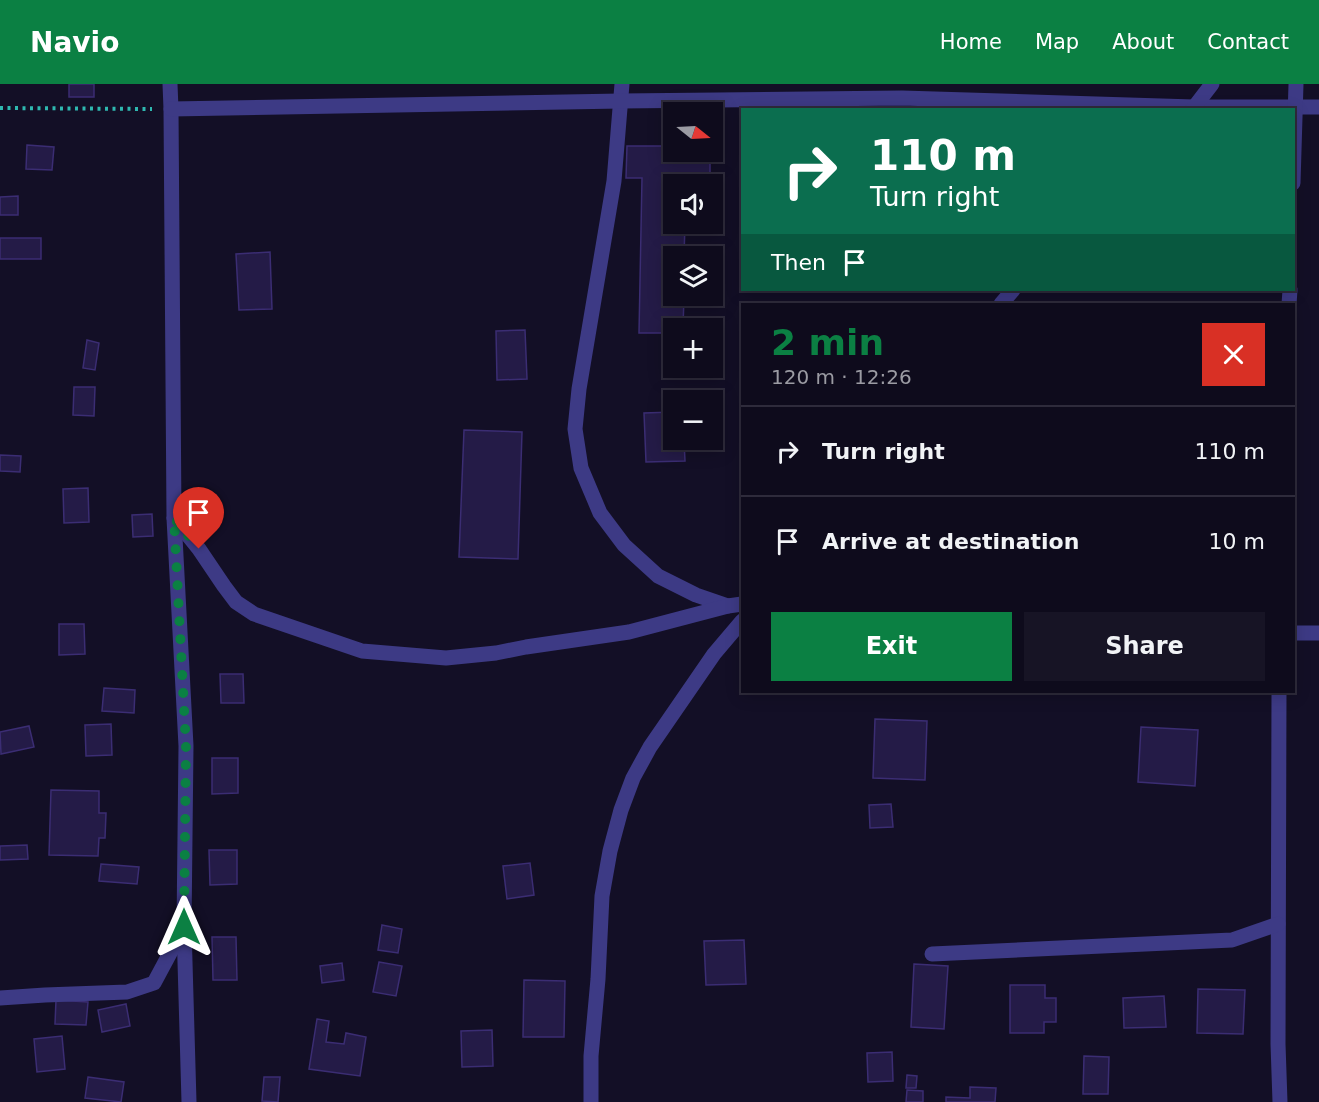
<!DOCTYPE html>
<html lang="en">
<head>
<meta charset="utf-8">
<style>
	body { margin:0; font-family:"DejaVu Sans",sans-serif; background:#171425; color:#f1f3f6; height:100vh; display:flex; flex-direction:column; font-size:22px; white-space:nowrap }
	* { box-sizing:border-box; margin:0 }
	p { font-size:20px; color:#9b9ba3 }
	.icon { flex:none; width:33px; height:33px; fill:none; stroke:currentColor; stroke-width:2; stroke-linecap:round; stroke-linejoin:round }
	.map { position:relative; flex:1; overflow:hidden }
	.details { position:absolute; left:741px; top:219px; width:554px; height:390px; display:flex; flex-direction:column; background:#0e0b1c; border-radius:0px; box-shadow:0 3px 15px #0003,0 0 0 2px #2e2b3b }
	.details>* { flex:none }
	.top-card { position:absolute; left:741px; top:24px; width:554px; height:183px; border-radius:0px; box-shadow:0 3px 15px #0003,0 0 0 2px #2e2b3b; background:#0b6e4f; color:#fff; overflow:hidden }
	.needle { width:39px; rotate:108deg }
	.controls { position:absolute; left:663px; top:18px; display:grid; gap:12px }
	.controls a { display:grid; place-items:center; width:60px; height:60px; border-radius:0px; background:#0e0b1c; box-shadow:0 3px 15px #0003,0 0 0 2px #2e2b3b; font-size:30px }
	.pin { position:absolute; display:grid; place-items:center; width:51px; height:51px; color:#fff; margin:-62px -26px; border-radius:50% 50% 50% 0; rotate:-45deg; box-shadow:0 0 6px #0007 }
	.pin .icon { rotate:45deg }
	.me { position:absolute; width:66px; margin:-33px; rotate:0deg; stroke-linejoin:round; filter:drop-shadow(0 0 4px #0008) }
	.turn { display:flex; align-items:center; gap:21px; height:126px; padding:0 30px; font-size:27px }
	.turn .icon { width:78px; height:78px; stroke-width:2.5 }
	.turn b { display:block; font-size:42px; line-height:51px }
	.then { display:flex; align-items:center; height:57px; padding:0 30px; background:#0003; gap:12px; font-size:22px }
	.round { display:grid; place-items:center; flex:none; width:63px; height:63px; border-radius:0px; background:#171425 }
	.overview { display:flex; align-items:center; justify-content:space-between; height:102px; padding:0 30px }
	h1 { font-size:36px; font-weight:800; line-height:45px; color:#0b8043 }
	.cta { display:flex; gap:12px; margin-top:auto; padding:12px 30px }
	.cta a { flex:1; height:69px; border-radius:0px; background:#0b8043; color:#fff; font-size:24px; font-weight:800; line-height:69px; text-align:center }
	.cta a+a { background:#171425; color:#f1f3f6 }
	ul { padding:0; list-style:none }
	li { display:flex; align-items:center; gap:18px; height:90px; padding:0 30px; border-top:2px solid #2e2b3b }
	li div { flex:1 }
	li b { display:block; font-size:22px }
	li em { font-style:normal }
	header { display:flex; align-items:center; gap:36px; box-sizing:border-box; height:84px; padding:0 30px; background:#0b8043; color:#fff }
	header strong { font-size:28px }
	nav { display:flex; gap:33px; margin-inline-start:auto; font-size:21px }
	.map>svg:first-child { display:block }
	.building { fill:#241b47; stroke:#3b2d73; stroke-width:1.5 }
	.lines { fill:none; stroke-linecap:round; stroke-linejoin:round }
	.path { stroke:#2fb8b0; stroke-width:4; stroke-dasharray:3 4.5; stroke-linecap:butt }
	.minor { stroke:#3d3a85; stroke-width:15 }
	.route { stroke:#0b8043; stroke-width:10; stroke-dasharray:0 18 }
</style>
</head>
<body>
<header>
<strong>Navio</strong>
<nav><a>Home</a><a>Map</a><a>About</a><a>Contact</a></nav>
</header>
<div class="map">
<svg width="1319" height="1018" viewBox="0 0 1319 1018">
	<rect width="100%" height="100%" fill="#130f26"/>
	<g class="building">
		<rect x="69" y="0" width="25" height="13"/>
		<polygon points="27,61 54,63 52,86 26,85"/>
		<polygon points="627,62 674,62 674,68 710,68 710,96 686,95 686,100 674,100 674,140 685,140 684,172 674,172 674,212 684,212 683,244 674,244 674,249 639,249 642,94 626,94"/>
		<polygon points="18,112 18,131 0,131 0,113"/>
		<rect x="0" y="154" width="41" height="21"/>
		<polygon points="270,168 272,225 239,226 236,170"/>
		<polygon points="525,246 527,295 497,296 496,247"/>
		<polygon points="87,256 99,259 95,286 83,284"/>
		<polygon points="74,303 95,303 94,332 73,331"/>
		<polygon points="674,328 674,356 684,356 685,377 646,378 644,329"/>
		<polygon points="464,346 522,348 518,475 459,473"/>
		<polygon points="0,371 21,372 20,388 0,387"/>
		<polygon points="88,404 89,438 64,439 63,405"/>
		<polygon points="152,430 153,452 133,453 132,431"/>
		<polygon points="59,540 84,540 85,570 59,571"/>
		<polygon points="220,590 243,590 244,619 221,619"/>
		<polygon points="104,604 135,606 134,629 102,627"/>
		<polygon points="875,635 927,637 925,696 873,694"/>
		<polygon points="111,640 112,671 86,672 85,641"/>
		<polygon points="29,642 34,663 1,670 0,648"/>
		<polygon points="1141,643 1198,646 1195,702 1138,698"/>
		<polygon points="212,674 238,674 238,709 212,710"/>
		<polygon points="51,706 99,707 99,729 106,729 105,754 99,754 98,772 49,771"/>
		<polygon points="891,720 893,743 870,744 869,721"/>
		<polygon points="27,761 28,775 0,776 0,762"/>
		<polygon points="209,766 237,766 237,800 210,801"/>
		<polygon points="530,779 534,811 507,815 503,782"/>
		<polygon points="101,780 139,783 137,800 99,797"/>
		<polygon points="382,841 402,845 398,869 378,866"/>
		<polygon points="212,853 236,853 237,896 213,896"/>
		<polygon points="744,856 746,900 706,901 704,857"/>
		<polygon points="379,878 402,882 396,912 373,908"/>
		<polygon points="342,879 344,896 322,899 320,882"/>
		<polygon points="914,880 948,882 944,945 911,943"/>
		<polygon points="524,896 565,897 564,953 523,953"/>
		<polygon points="1010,901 1045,901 1045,914 1056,914 1056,938 1044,938 1044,949 1010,949"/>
		<polygon points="1198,905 1245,906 1243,950 1197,949"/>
		<polygon points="1164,912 1166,943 1124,944 1123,914"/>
		<polygon points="56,916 88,918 86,941 55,940"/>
		<polygon points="126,920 130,942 102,948 98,926"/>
		<polygon points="317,935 329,937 326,958 344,960 346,949 366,953 360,992 309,985"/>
		<polygon points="492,946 493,982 462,983 461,947"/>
		<polygon points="62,952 65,985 37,988 34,955"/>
		<polygon points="892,968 893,997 868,998 867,969"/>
		<polygon points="1084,972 1109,973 1108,1010 1083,1010"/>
		<polygon points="907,991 917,992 916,1004 906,1004"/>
		<polygon points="88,993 124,998 121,1018 85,1014"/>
		<polygon points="264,993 280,993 278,1018 262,1017"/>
		<polygon points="970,1003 996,1004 995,1018 946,1018 946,1013 970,1014"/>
		<polygon points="907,1006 923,1007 923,1018 906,1018"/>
	</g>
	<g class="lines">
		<polyline class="path" points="0,24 152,25"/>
		<g class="minor">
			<polyline points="170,0 171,25 174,434 186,662 184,843 189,1018"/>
			<polyline points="622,0 614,97 579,305 575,345 581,384 600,429 624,461 658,492 696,511 728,522"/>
			<polyline points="171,25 621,17 902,14 1194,23 1319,23"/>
			<polyline points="1192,26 1212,0"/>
			<polyline points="1293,99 1296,0"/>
			<polyline points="1001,220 1013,206"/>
			<polyline points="1289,220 1290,206"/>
			<polyline points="174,434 199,465 224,502 236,518 254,530 362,567 446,574 496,569 526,563 629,548 728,522 742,520"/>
			<polyline points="1293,549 1319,549"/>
			<polyline points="1279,608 1278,960 1280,1018"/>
			<polyline points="932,870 1232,856 1278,840"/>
			<polyline points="0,914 45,911 127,908 154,899 184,843"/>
			<polyline points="591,1018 591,972 598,895 602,812 610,767 621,726 633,694 650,663 714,570 742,537"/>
		</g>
	</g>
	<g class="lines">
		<polyline class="route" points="184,843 186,662 174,434 199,465"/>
	</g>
</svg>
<div class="controls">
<a><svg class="needle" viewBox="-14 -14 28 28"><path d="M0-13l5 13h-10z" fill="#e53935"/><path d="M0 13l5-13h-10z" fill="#9b9ba3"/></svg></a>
<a><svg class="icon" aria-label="sound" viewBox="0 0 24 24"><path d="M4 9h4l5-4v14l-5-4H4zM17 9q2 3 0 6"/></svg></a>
<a><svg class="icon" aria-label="layers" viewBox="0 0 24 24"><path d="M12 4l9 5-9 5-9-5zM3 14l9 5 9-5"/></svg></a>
<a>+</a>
<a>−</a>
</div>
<div class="pin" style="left:199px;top:465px;background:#d93025"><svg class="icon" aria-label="arrive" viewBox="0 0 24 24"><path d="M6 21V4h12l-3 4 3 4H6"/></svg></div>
<svg class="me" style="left:184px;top:843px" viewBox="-20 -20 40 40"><path d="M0-17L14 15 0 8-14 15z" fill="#0b8043" stroke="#fff" stroke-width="4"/></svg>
<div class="top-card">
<div class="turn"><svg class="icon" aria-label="right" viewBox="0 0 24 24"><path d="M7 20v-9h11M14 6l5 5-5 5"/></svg><div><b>110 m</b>Turn right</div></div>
<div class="then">Then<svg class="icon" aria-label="arrive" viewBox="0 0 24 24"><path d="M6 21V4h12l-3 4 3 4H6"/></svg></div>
</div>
<section class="details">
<div class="overview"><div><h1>2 min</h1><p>120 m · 12:26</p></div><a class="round" style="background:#d93025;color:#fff"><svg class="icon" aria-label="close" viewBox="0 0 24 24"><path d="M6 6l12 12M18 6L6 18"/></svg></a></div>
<ul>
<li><svg class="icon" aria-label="right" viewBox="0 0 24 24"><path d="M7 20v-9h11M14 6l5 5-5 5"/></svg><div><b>Turn right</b></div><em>110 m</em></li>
<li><svg class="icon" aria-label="arrive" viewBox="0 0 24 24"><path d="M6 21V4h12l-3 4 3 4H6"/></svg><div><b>Arrive at destination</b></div><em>10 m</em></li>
</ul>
<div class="cta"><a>Exit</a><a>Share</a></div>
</section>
</div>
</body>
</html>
